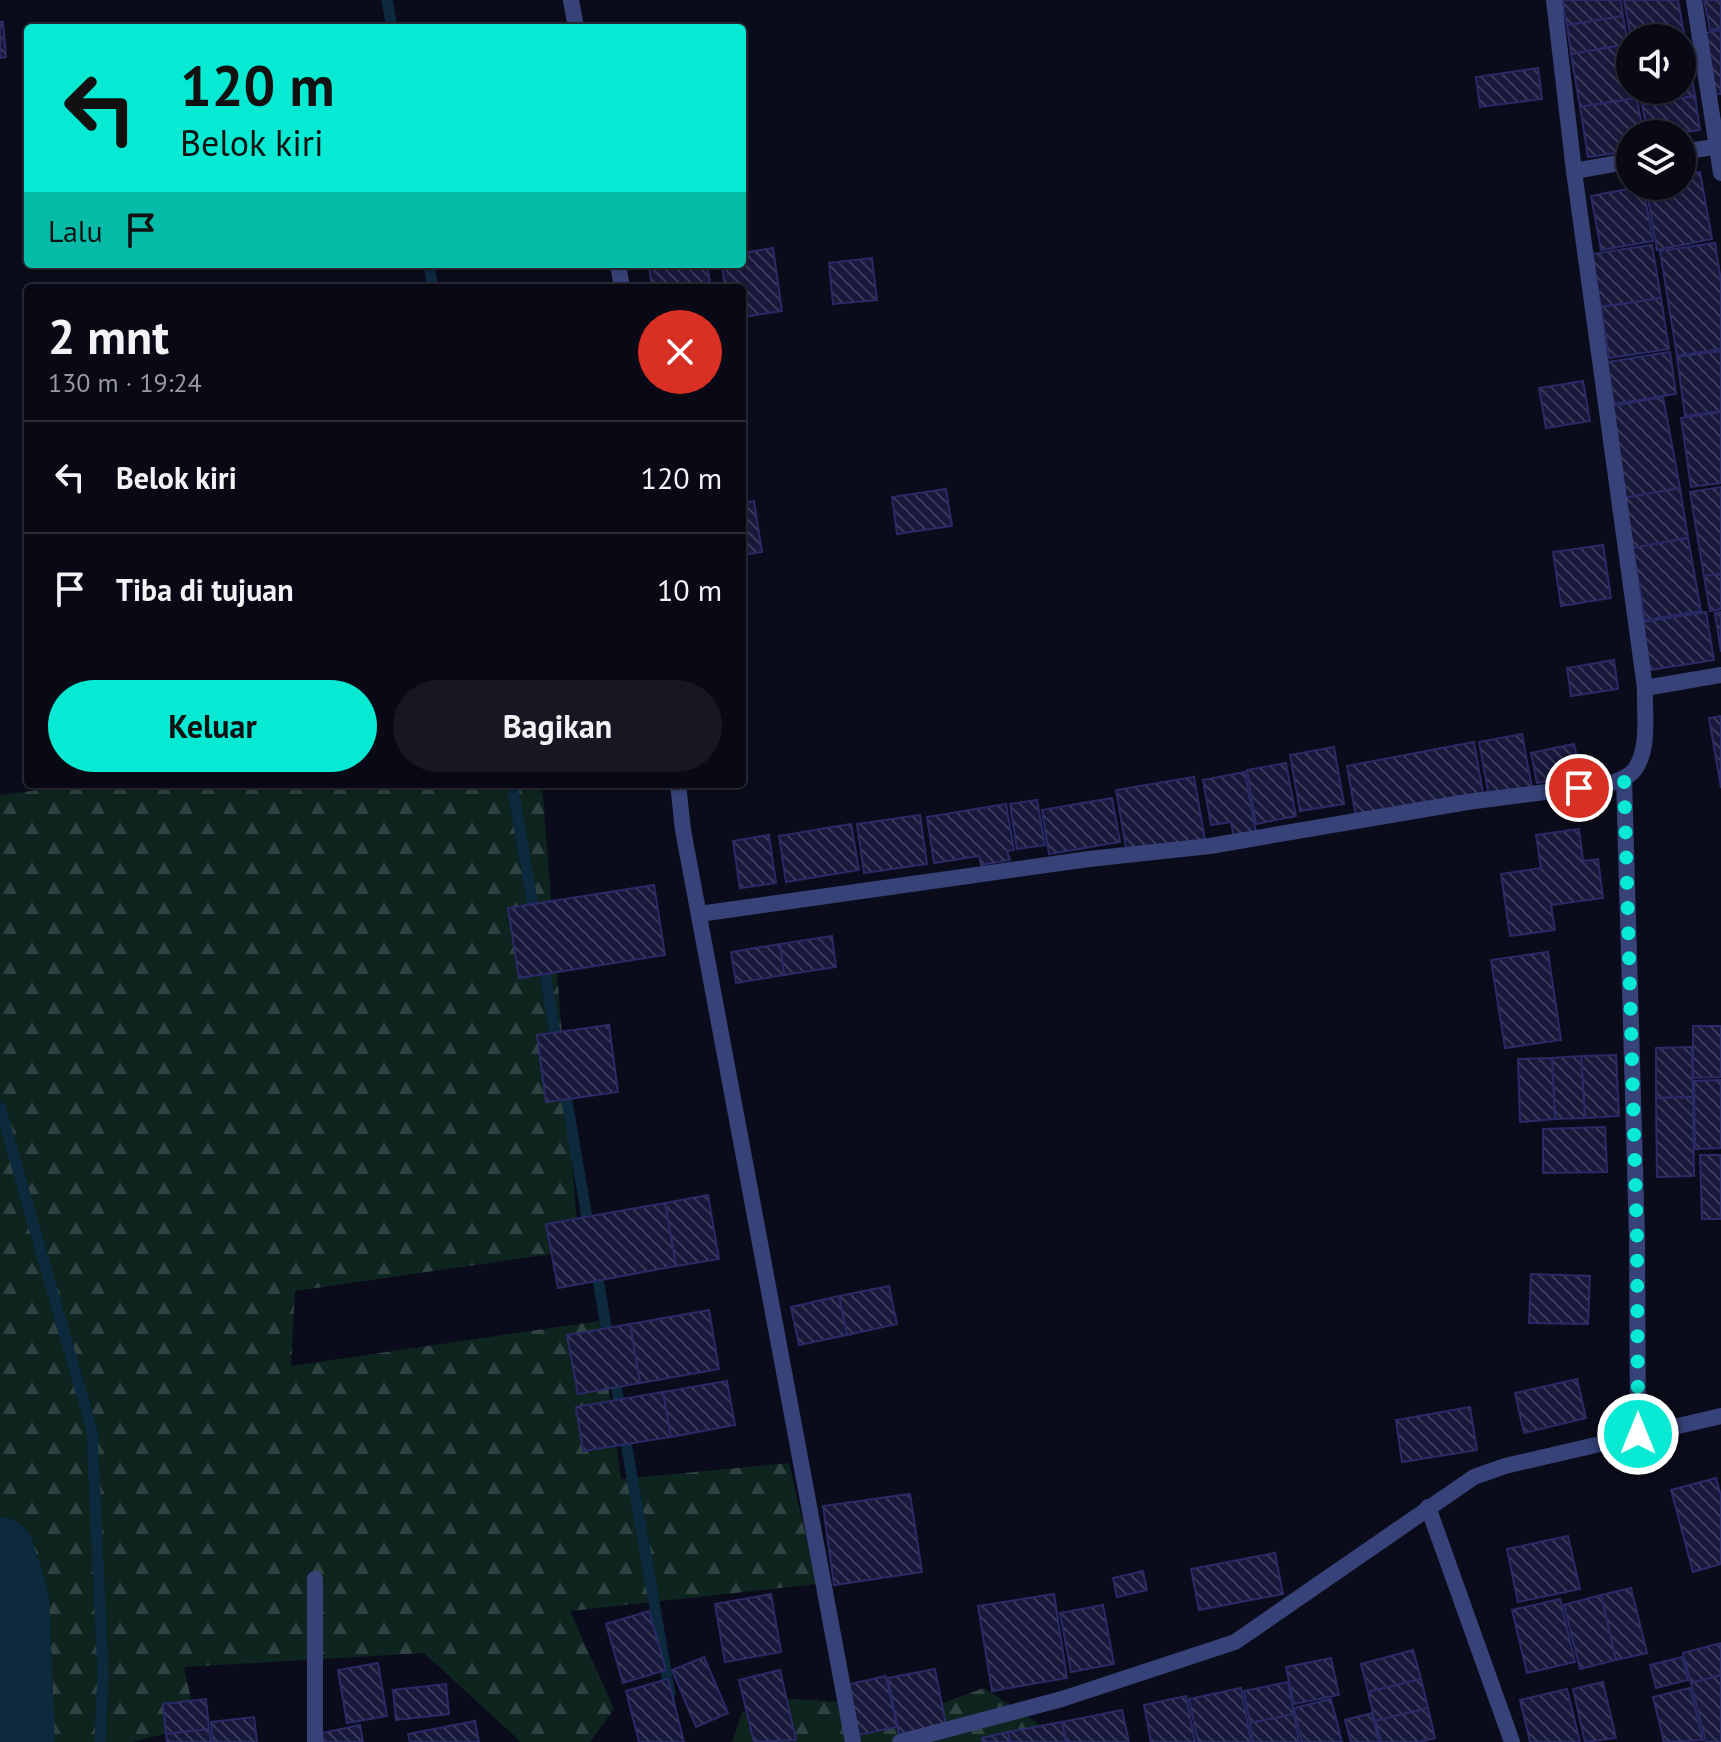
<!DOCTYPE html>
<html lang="id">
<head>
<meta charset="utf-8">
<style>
	body { margin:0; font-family:"PT Sans",sans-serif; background:#161722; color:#f1f3f6; height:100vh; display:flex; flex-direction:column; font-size:30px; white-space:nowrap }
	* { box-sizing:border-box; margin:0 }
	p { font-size:26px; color:#989aa0 }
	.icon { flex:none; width:44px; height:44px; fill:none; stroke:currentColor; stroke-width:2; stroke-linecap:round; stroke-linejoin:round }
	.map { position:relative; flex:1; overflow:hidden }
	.panel { position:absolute; left:24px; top:284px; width:722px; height:504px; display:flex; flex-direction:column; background:#080914; border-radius:8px; box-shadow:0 2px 6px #0004,0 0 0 2px #292a34 }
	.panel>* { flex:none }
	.banner { position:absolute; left:24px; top:24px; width:722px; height:244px; border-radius:8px; box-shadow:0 2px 6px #0004,0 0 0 2px #292a34; background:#06ead3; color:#111; overflow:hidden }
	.fabs { position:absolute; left:1616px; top:24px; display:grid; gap:16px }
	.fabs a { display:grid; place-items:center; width:80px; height:80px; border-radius:50%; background:#080914; box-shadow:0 2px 6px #0004,0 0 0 2px #292a34; font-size:40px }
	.pin { position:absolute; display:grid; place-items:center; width:68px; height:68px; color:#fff; margin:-34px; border:4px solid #fff; border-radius:50%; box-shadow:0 2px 8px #0007 }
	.me { position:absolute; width:88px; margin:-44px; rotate:0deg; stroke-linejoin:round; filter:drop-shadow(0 0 6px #0008) }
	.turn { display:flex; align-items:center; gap:28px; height:168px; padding:0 24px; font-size:36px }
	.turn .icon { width:104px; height:104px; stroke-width:2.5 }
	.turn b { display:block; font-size:56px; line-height:68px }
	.then { display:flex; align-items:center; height:76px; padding:0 24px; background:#0003; gap:16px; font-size:30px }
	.round { display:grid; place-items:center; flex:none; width:84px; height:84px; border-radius:42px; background:#161722 }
	.headline { display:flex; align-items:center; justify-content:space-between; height:136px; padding:0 24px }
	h1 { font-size:48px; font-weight:800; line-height:60px }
	.action { display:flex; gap:16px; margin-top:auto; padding:16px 24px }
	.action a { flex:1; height:92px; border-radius:48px; background:#06ead3; color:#111; font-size:32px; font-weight:800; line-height:92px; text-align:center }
	.action a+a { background:#161722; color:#f1f3f6 }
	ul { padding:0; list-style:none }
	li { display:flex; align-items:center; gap:24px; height:112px; padding:0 24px; border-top:2px solid #292a34 }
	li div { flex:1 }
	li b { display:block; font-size:30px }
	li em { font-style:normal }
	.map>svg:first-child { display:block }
	.forest { fill:url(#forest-firs) }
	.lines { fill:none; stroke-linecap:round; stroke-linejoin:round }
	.stream { stroke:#0c293e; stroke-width:11 }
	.river { stroke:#0c293e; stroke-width:68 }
	.building { fill:url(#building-back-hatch); stroke:#2a2a67; stroke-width:2 }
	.minor { stroke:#374279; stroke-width:16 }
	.route { stroke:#06ead3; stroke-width:14; stroke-dasharray:0 25.2 }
</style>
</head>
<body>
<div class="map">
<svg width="1721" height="1742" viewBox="0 0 1721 1742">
	<defs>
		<pattern id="forest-firs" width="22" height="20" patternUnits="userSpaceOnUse" patternTransform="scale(2)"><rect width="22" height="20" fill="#0e241f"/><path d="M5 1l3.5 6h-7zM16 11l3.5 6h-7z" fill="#304241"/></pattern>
		<pattern id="building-back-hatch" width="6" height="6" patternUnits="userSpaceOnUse" patternTransform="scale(2)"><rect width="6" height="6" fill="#18183b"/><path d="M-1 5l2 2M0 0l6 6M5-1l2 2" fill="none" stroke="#383858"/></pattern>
	</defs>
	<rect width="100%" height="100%" fill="#0b0c1b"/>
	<g class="forest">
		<polygon points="86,784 542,784 579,1250 295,1291 291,1366 599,1321 621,1479 789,1463 817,1584 570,1611 614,1709 590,1742 521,1742 424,1653 184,1667 197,1726 132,1742 21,1742 20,1722 0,1721 0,795"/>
		<polygon points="984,1688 1048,1730 1099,1742 732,1742 742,1713 776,1698 874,1704 943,1703"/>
	</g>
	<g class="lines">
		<g class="stream">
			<polyline points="387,0 392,28"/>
			<polyline points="429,264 433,288"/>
			<polyline points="512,784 535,918"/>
			<polyline points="543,962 557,1044"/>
			<polyline points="564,1084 589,1229"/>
			<polyline points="0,1107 92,1431 103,1675 100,1742"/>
			<polyline points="596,1266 608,1339"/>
			<polyline points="614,1372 621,1414"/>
			<polyline points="624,1431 670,1694"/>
		</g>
		<polyline class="river" points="0,1551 15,1599 21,1742"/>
	</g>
	<g class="building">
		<polygon points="1562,0 1621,0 1623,16 1567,25"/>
		<polygon points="1624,0 1678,0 1685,39 1631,38"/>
		<polygon points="1704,0 1721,0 1721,28 1710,30"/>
		<polygon points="1623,16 1628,44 1571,54 1567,25"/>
		<polygon points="0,22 3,22 6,57 0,58"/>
		<polygon points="1721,30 1721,94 1711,95 1700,34"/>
		<polygon points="1682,39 1685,39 1695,96 1642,105 1640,90 1682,90"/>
		<polygon points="1628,44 1630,90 1636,90 1637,98 1580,107 1571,54"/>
		<polygon points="1538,68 1542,99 1480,107 1476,77"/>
		<polygon points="1695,96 1700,130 1674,134 1648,134 1642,105"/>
		<polygon points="1637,98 1643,134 1630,134 1630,151 1588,157 1580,107"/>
		<polygon points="1700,172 1712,239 1657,250 1646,186 1682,186 1682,175"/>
		<polygon points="1643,186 1653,241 1601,250 1591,196"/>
		<polygon points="1715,243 1721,281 1721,349 1677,356 1660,251"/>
		<polygon points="1652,245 1661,298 1601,307 1592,254"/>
		<polygon points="773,248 782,311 742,317 742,288 725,288 722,264 742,264 742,253"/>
		<polygon points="872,258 877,300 833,304 829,263"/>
		<polygon points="707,264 711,288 652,288 649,265"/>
		<polygon points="1661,298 1669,349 1609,358 1601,307"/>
		<polygon points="1721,351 1721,411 1685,416 1677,357"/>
		<polygon points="1670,352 1676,394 1614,404 1607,362"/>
		<polygon points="1583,381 1590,421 1546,428 1539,388"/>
		<polygon points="1663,397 1680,488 1624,498 1608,407"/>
		<polygon points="1721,412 1721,483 1691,487 1681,418"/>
		<polygon points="1721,487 1721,574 1704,576 1690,492"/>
		<polygon points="1680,488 1688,538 1633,548 1624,498"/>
		<polygon points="946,489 952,526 897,534 892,497"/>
		<polygon points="754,501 762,552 742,555 742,503"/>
		<polygon points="1688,538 1701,611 1645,620 1633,548"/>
		<polygon points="1603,545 1611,598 1561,606 1553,552"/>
		<polygon points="1721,574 1721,609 1710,611 1704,576"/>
		<polygon points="1706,612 1714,660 1650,670 1643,622"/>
		<polygon points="1721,612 1721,652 1715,613"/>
		<polygon points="1614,660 1618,689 1571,696 1567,668"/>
		<polygon points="1721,716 1721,788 1709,718"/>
		<polygon points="1522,734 1532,788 1489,796 1479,742"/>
		<polygon points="1474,742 1483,793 1356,817 1347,766"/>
		<polygon points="1574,744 1581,774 1537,783 1531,753"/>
		<polygon points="1334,747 1344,804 1300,811 1290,755"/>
		<polygon points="1286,763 1296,816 1256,824 1247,770"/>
		<polygon points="1245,772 1256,833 1234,837 1231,822 1211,825 1203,780"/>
		<polygon points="1194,777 1205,840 1127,854 1116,790"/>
		<polygon points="1112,798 1120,842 1049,854 1042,810"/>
		<polygon points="1037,800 1045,845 1017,849 1010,804"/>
		<polygon points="1006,804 1014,850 1007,851 1010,860 981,865 979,856 934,863 927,817"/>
		<polygon points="920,815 927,864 864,873 857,824"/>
		<polygon points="851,824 859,870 786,882 779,836"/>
		<polygon points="1579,829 1583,861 1598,859 1603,898 1551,905 1555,930 1510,936 1501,874 1541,868 1536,835"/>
		<polygon points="769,835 776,883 740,888 733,841"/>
		<polygon points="654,885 665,955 519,978 508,908"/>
		<polygon points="832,936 836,967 784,975 780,944"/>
		<polygon points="780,944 784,975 736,983 731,952"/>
		<polygon points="1548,952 1561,1040 1505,1048 1491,960"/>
		<polygon points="609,1025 618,1092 546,1102 537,1035"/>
		<polygon points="1693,1026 1721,1026 1721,1077 1693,1078"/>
		<polygon points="1692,1047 1693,1097 1656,1098 1656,1048"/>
		<polygon points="1616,1055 1619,1116 1585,1118 1581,1056"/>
		<polygon points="1581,1056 1585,1118 1555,1119 1552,1058"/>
		<polygon points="1552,1058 1555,1119 1520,1122 1518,1059"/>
		<polygon points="1721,1080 1721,1148 1695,1149 1694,1081"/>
		<polygon points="1693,1097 1694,1176 1657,1177 1656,1098"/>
		<polygon points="1605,1127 1607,1172 1543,1173 1543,1129"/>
		<polygon points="1700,1155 1721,1155 1721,1219 1702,1219"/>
		<polygon points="708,1195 719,1259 676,1266 665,1203"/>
		<polygon points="665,1203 676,1266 558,1288 546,1224"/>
		<polygon points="1531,1274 1590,1276 1588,1324 1529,1323"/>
		<polygon points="889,1286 897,1324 847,1335 839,1296"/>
		<polygon points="839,1296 847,1335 799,1345 791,1307"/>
		<polygon points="709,1310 719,1369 640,1383 630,1324"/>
		<polygon points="630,1324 640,1383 578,1394 567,1335"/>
		<polygon points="1577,1379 1586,1418 1524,1433 1515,1393"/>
		<polygon points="727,1381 735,1425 671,1437 663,1392"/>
		<polygon points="663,1392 671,1437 583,1451 576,1407"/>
		<polygon points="1470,1407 1477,1450 1402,1462 1396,1420"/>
		<polygon points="1716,1478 1721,1496 1721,1564 1693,1572 1671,1490"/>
		<polygon points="910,1494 922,1572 834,1585 823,1506"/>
		<polygon points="1568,1536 1580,1589 1518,1602 1507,1549"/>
		<polygon points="1275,1553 1283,1594 1199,1610 1191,1569"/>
		<polygon points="1143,1571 1147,1590 1117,1597 1113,1578"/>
		<polygon points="1631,1588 1647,1653 1616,1660 1601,1595"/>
		<polygon points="771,1594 781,1652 725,1662 715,1604"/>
		<polygon points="1054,1594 1067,1678 992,1691 978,1606"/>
		<polygon points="1601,1595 1616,1660 1580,1669 1564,1605"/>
		<polygon points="1560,1599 1575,1662 1527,1673 1512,1610"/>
		<polygon points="1103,1605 1114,1664 1071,1672 1060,1613"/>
		<polygon points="649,1611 666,1670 623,1683 606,1624"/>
		<polygon points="1721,1643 1721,1675 1691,1683 1683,1653"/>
		<polygon points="1413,1650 1421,1679 1368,1692 1361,1664"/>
		<polygon points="704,1657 728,1713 696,1727 672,1670"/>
		<polygon points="1682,1657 1688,1680 1656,1688 1650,1665"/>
		<polygon points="1331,1658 1339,1695 1294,1704 1286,1667"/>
		<polygon points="378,1663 387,1716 347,1723 338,1670"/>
		<polygon points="935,1669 946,1725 899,1734 888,1678"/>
		<polygon points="780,1670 796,1740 754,1742 739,1680"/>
		<polygon points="1721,1675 1721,1742 1706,1742 1691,1683"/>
		<polygon points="886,1676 897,1727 857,1735 846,1685"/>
		<polygon points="668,1679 684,1742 639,1742 626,1691"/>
		<polygon points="1421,1679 1428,1708 1375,1721 1368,1692"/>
		<polygon points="1288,1682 1294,1714 1250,1723 1244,1691"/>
		<polygon points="1603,1682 1616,1738 1585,1742 1573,1689"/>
		<polygon points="446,1684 449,1714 396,1720 393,1690"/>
		<polygon points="1241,1688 1251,1742 1198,1742 1189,1699"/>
		<polygon points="1690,1688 1703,1740 1664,1742 1653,1697"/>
		<polygon points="1567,1689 1580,1742 1530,1742 1520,1700"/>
		<polygon points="1186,1696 1195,1742 1151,1742 1144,1705"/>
		<polygon points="206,1699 209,1729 166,1734 163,1704"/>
		<polygon points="1331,1699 1342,1742 1302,1742 1294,1708"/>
		<polygon points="1428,1708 1435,1738 1419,1742 1381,1742 1375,1721"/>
		<polygon points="1122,1710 1129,1742 1066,1742 1062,1722"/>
		<polygon points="1372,1713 1379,1742 1351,1742 1345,1720"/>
		<polygon points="1294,1714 1299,1742 1253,1742 1250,1723"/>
		<polygon points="254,1717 257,1742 213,1742 211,1722"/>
		<polygon points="475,1721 479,1742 410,1742 408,1734"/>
		<polygon points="1062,1722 1066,1742 1010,1742 1008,1732"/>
		<polygon points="360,1725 363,1742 323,1742 322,1733"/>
		<polygon points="209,1729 211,1742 167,1742 166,1734"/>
		<polygon points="1008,1732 1010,1742 983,1742 982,1738"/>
	</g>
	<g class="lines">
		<g class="minor">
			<polyline points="571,0 576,28"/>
			<polyline points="1694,0 1721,173"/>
			<polyline points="1682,152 1721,146"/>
			<polyline points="1574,171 1630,161"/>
			<polyline points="618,264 622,288"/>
			<polyline points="1645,688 1721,675"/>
			<polyline points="1624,778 1637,1238 1638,1434"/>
			<polyline points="678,784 683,830 853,1742"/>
			<path d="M699,914L1089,859L1210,846L1467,802L1608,784C1617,781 1629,778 1635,769C1650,749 1644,712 1645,688L1574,171L1554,0"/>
			<polyline points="1428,1507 1512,1742"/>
			<polyline points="315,1742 315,1579"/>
			<polyline points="900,1742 1062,1699 1235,1642 1474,1477 1505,1466 1721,1416"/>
		</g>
	</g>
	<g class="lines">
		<polyline class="route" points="1579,788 1608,784 1624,778 1637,1238 1638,1434"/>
	</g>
</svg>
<div class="fabs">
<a><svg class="icon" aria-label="sound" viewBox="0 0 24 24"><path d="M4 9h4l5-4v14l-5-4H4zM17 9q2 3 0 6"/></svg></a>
<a><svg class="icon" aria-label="layers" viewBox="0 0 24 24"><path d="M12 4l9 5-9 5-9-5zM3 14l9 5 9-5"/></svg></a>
</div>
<div class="pin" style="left:1579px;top:788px;background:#d93025"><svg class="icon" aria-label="arrive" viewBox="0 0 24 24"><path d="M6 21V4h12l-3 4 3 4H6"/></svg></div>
<svg class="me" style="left:1638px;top:1434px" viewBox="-20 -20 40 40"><circle r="17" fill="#06ead3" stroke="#fff" stroke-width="3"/><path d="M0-11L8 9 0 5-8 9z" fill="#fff"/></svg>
<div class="banner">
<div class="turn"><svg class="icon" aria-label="left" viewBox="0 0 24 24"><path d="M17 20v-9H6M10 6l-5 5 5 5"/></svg><div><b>120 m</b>Belok kiri</div></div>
<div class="then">Lalu<svg class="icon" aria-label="arrive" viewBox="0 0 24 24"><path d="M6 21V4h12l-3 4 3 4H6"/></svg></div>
</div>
<section class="panel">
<div class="headline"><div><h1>2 mnt</h1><p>130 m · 19:24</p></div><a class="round" style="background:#d93025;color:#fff"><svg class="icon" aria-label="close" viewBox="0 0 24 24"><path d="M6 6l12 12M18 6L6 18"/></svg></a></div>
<ul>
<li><svg class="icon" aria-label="left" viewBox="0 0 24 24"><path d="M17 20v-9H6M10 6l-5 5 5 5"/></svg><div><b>Belok kiri</b></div><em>120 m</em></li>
<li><svg class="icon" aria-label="arrive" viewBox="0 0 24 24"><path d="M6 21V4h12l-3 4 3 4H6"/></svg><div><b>Tiba di tujuan</b></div><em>10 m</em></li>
</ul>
<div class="action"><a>Keluar</a><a>Bagikan</a></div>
</section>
</div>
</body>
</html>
